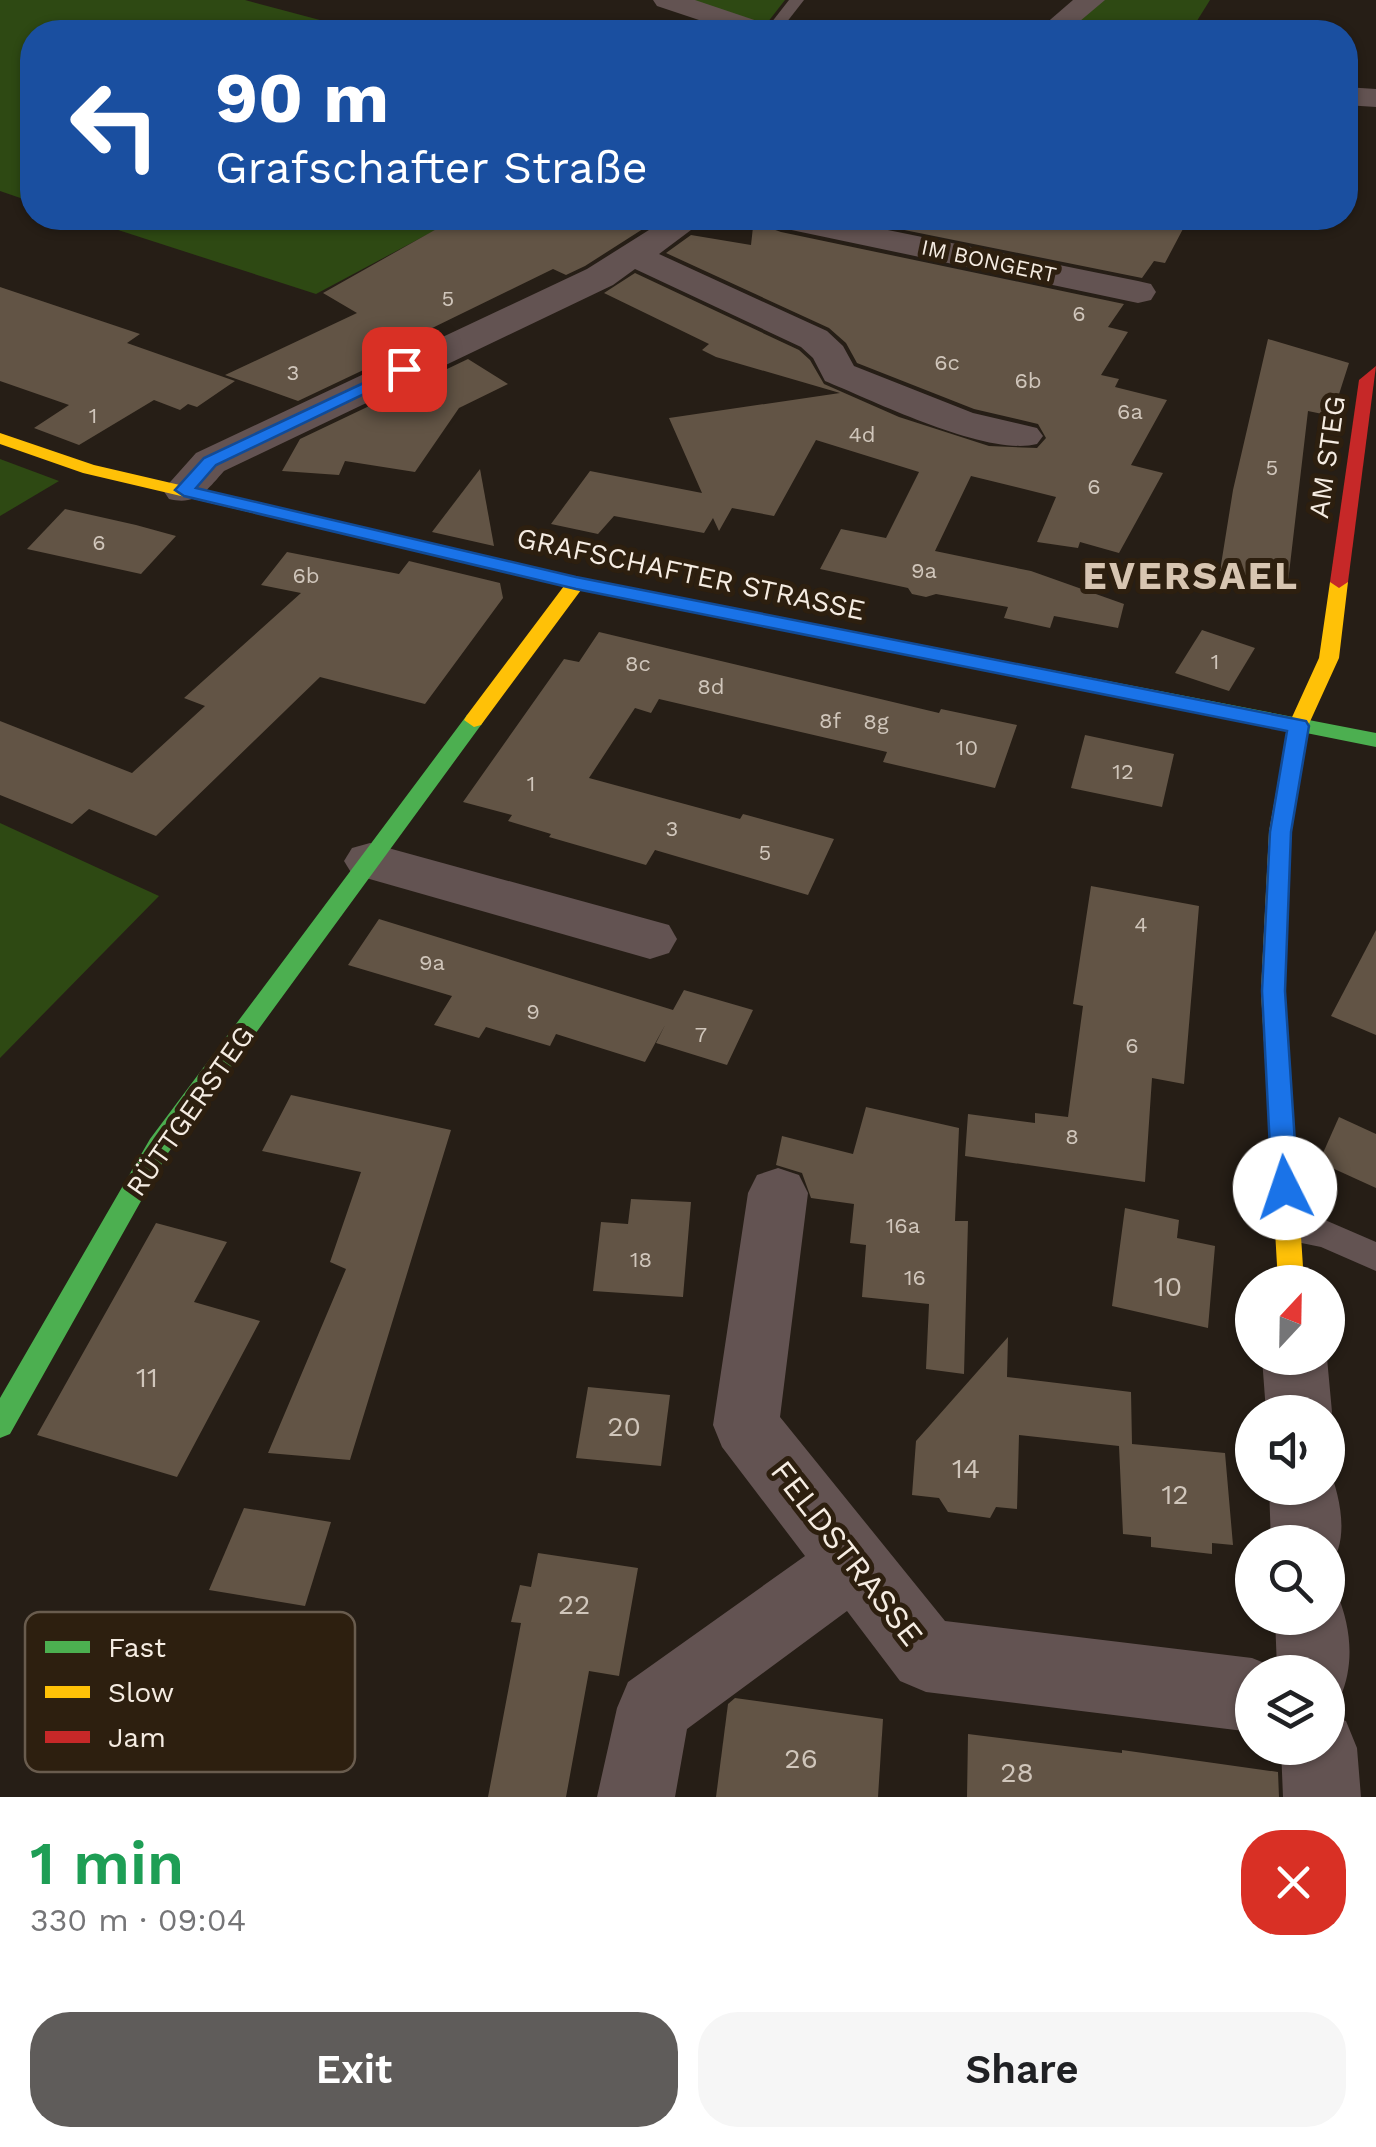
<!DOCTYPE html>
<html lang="en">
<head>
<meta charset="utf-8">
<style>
	body { margin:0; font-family:"Work Sans",sans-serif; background:#f6f6f6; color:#202124; height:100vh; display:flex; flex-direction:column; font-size:38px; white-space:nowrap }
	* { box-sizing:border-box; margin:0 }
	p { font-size:32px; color:#757577 }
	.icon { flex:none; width:55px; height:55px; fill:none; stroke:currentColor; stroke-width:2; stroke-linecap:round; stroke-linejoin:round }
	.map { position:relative; height:1797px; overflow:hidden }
	.drawer { display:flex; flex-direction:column; background:#fff; flex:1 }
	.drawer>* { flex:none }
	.guide { position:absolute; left:20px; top:20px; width:1338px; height:210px; border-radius:40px; box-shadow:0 2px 8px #0004; background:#1a4fa0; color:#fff; overflow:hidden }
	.needle { width:65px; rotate:22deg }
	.fabs { position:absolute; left:1235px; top:1265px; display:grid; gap:20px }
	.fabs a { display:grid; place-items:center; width:110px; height:110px; border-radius:50%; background:#fff; box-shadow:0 2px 8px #0004; font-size:50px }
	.pin { position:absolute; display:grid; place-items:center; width:85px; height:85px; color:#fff; margin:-42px; border-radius:20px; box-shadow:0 5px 15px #0006 }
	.me { position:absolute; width:110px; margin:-55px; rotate:356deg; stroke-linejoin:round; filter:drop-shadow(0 0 8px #0008) }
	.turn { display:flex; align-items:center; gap:35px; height:210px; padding:0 30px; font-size:45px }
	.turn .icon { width:130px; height:130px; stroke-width:2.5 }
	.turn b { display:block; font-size:70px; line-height:85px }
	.round { display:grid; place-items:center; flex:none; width:105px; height:105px; border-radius:40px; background:#f6f6f6 }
	.head { display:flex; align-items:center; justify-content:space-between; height:170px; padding:0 30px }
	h1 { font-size:60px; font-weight:600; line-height:75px; color:#1e9e55 }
	.cta { display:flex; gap:20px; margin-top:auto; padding:20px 30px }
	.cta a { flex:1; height:115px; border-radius:40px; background:#5f5c5a; color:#fff; font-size:40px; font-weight:600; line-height:115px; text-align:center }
	.cta a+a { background:#f6f6f6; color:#202124 }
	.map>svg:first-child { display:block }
	.green { fill:#2e4913 }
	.building { fill:#625445 }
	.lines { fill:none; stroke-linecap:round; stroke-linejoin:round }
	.lane { fill:#635352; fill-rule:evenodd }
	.street { fill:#635352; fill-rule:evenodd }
	.fast { fill:#4caf50; fill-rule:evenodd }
	.slow { fill:#ffc107; fill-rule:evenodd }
	.jam { fill:#c62828; fill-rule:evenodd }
	.route { fill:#1a73e8; stroke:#114b97; stroke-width:2.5 }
	.labels { text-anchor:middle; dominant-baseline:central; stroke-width:10; stroke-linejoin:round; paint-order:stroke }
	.far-street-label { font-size:22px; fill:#f5ece2; stroke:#2d1f0f }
	.number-label { font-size:22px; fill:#d0c6bb }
	.street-label { font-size:28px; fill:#f5ece2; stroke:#2d1f0f }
	.near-number-label { font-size:28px; fill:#d0c6bb }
	.near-street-label { font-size:32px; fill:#f5ece2; stroke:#2d1f0f }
	.district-label { font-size:38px; font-weight:bold; letter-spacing:2.5px; fill:#d7c5b1; stroke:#2d1f0f }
	.key { fill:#2d1f0f; stroke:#695c4e; stroke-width:2.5 }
	.key-label { font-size:28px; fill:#f5ece2 }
</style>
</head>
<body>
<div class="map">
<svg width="1376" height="1797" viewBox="0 0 1376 1797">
	<rect width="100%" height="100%" fill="#261e16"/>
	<g class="green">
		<polygon points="0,0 245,0 365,32 32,32 32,202 0,191"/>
		<polygon points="683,0 785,0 764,27"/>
		<polygon points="1098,0 1210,0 1190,32 1057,32"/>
		<polygon points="81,218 458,218 316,294"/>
		<polygon points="0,459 59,481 0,516"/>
		<polygon points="0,823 159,896 0,1058"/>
	</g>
	<g class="building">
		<polygon points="456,218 591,218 646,227 585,266 566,275 553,269 424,332 433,337 298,401 225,375 357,313 323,293"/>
		<polygon points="754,218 761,218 767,227 781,232 1124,304 1108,327 1128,332 1101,375 1119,379 1115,387 1167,400 1131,465 1163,473 1119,553 1080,542 1078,548 1037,542 1056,497 971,476 935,551 1031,571 1124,604 1118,628 1054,616 1050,628 1004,618 1008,607 936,594 926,597 912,594 908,588 820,569 841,529 886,538 919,472 816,440 774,516 732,508 719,531 713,518 704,533 614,516 598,534 551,524 590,471 702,493 669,418 840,393 716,357 702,350 709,344 604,293 635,273 799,350 810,360 824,384 899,417 989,446 1037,448 1046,438 1038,424 974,409 857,363 846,343 829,328 666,253 691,235 751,245"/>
		<polygon points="845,218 997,218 1069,230 1072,225 1100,230 1108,218 1133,218 1184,227 1165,263 1154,261 1142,278"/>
		<polygon points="0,287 140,334 127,343 235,381 197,407 188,404 180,410 154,400 79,445 34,428 69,405 0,381"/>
		<polygon points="1268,339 1349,363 1332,416 1308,411 1288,582 1220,571 1233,490"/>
		<polygon points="468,359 508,384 459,408 415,472 345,461 339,475 282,471 300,439"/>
		<polygon points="480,469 494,546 432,532"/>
		<polygon points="65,509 136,525 176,536 141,574 27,549"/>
		<polygon points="287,552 399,574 409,561 500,583 503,598 425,704 320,677 156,836 89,809 72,824 0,795 0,721 132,773 205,706 184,698 301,593 261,585"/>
		<polygon points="1202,630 1255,648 1229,691 1175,673"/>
		<polygon points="599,632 939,713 941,709 1017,725 995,788 883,762 887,752 659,699 651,713 635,708 589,778 740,819 743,814 834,839 808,895 655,850 646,865 549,837 551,834 508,821 512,815 463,802 564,659 579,662"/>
		<polygon points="1085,735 1174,754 1162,807 1071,788"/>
		<polygon points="1091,886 1199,906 1184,1084 1152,1078 1145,1182 965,1156 968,1114 1035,1123 1035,1113 1068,1117 1083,1006 1073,1004"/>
		<polygon points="379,919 673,1010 684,990 753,1010 727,1065 656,1043 665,1025 645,1062 556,1034 550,1046 486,1027 479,1038 434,1025 452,996 348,965"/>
		<polygon points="1376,930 1376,1035 1331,1016"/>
		<polygon points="291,1095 451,1130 350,1460 268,1453 346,1269 330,1262 361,1172 262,1151"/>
		<polygon points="866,1107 959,1128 955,1221 968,1221 964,1374 926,1369 929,1304 862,1297 866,1245 850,1243 854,1204 811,1198 802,1173 776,1165 782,1136 853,1154"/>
		<polygon points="1339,1117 1376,1134 1376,1188 1319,1162"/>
		<polygon points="631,1199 691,1202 683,1297 593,1291 601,1222 628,1224"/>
		<polygon points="1125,1208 1179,1220 1177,1238 1215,1246 1208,1328 1112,1306"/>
		<polygon points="156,1223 227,1242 194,1302 260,1321 177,1477 37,1435"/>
		<polygon points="1008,1337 1007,1377 1131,1392 1132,1444 1225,1453 1233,1545 1212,1543 1212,1554 1151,1547 1151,1537 1123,1534 1119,1446 1019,1435 1017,1509 996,1507 990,1518 948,1512 939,1498 912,1495 916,1441"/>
		<polygon points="588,1387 670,1395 661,1466 576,1458"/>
		<polygon points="244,1508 331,1522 305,1606 209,1590"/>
		<polygon points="538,1553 638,1568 619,1676 589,1671 566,1797 488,1797 521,1623 511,1622 520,1585 531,1587"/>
		<polygon points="735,1698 883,1719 878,1797 716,1797 728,1704"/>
		<polygon points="968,1734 1122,1753 1122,1750 1278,1772 1279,1797 967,1797"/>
	</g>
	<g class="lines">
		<g class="lane">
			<polygon points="789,0 804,0 779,32 764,32"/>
			<polygon points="1288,1214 1325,1220 1376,1242 1376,1271 1321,1247 1277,1238 1272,1228 1277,1218"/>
		</g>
		<g class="street">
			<polygon points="653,0 695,0 772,26 776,32 735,32 657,6"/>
			<polygon points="1073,0 1105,0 1067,32 1036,32"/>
			<polygon points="1345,87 1376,89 1376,107 1345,105"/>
			<path d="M668,218H707L659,254L827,331L843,346L854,366L973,413L1037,428L1043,436L1037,444C987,457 874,401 825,381L813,358L801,347L635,269L613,285L224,471C207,490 197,506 169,499L163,490L196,453L587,269Z"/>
			<polygon points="765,218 829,218 1138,281 1151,284 1156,292 1151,300 1138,303 782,228 770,225"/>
			<polygon points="370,843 669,925 677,939 669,953 650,959 352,874 344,861 352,848"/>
			<path d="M778,1168L799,1175L808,1193L780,1417L945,1621L1252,1658L1277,1668L1275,1618H1328V1589L1337,1593C1351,1628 1355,1663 1340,1698L1328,1703V1672H1252V1732L926,1692L900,1681L847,1611L687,1729L675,1797H597L617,1708L628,1682L805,1556L722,1447L713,1425L748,1193L757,1175Z"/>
			<polygon points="1262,1358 1327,1358 1332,1412 1328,1423 1328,1412 1266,1412"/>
			<path d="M1328,1466C1340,1495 1351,1542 1328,1567V1542H1271L1269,1488H1328Z"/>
			<polygon points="1328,1714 1346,1721 1357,1748 1361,1797 1283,1797 1281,1748 1328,1748"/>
		</g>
		<g class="fast">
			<polygon points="1015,663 1376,733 1376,747 1008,673 1005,669"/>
			<polygon points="474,713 484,720 481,725 168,1153 10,1434 0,1438 0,1398 150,1139 467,715"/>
		</g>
		<g class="slow">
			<polygon points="0,433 94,465 576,577 693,600 703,606 693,612 581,590 481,725 474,727 464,720 467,715 564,586 83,473 0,444"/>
			<polygon points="1339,576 1348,582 1339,658 1308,726 1291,832 1285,991 1304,1282 1278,1282 1261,991 1269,832 1288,726 1319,658 1330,582"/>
		</g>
		<g class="jam">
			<polygon points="1376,366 1348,582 1339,588 1330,582 1359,380"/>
			<polygon points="693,600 1015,663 1025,669 1015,675 686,610 683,606"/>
		</g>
	</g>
	<polygon class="route" points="404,364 412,369 410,372 216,465 196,488 576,577 1306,721 1309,726 1291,832 1285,991 1298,1188 1295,1196 1285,1199 1276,1196 1272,1188 1262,991 1270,832 1287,731 576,589 184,496 175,490 204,458"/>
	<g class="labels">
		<g class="far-street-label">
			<text transform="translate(989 261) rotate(12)">IM BONGERT</text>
		</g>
		<g class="number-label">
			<text x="448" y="298">5</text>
			<text x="1079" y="313">6</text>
			<text x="947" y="362">6c</text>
			<text x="293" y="372">3</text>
			<text x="1028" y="380">6b</text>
			<text x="1130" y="411">6a</text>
			<text x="93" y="415">1</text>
			<text x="862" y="434">4d</text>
			<text x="1272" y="467">5</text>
			<text x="1094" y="486">6</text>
			<text x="99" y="542">6</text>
			<text x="924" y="570">9a</text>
			<text x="306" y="575">6b</text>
			<text x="1215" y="661">1</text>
			<text x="638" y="663">8c</text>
			<text x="711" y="686">8d</text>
			<text x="830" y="720">8f</text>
			<text x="876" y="721">8g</text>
			<text x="967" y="747">10</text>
			<text x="1123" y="771">12</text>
			<text x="531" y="783">1</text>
			<text x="672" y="828">3</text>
			<text x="765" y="852">5</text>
			<text x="1141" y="924">4</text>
			<text x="432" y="962">9a</text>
			<text x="533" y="1011">9</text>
			<text x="701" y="1034">7</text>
			<text x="1132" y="1045">6</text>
			<text x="1072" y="1136">8</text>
			<text x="903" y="1225">16a</text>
			<text x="641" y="1259">18</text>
			<text x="915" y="1277">16</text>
		</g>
		<g class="street-label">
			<text transform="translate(1327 457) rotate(-82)">AM STEG</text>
			<text transform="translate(691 574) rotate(12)">GRAFSCHAFTER STRASSE</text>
			<text transform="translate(190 1111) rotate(-55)">RÜTTGERSTEG</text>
		</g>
		<g class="near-number-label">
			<text x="1168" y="1286">10</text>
			<text x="147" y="1377">11</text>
			<text x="624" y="1426">20</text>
			<text x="966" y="1468">14</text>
			<text x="1175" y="1494">12</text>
			<text x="574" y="1604">22</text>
			<text x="801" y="1758">26</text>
			<text x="1017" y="1772">28</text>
		</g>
		<g class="near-street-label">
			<text transform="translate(847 1553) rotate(52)">FELDSTRASSE</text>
		</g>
		<g class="district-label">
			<text x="1191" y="576">EVERSAEL</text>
		</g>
	</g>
	<rect x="25" y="1612" width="330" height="160" rx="15" class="key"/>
	<rect x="45" y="1641" width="45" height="12" fill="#4caf50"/>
	<rect x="45" y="1686" width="45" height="12" fill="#ffc107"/>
	<rect x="45" y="1731" width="45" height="12" fill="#c62828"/>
	<g class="key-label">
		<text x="108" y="1657">Fast</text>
		<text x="108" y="1702">Slow</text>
		<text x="108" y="1747">Jam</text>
	</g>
</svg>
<div class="fabs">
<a><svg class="needle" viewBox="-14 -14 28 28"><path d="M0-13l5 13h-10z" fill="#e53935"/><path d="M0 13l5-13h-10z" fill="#757577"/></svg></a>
<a><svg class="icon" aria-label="sound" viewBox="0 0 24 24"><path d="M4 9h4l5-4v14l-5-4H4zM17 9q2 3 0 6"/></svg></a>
<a><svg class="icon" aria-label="search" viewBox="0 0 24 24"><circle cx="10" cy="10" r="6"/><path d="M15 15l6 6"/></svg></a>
<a><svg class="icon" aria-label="layers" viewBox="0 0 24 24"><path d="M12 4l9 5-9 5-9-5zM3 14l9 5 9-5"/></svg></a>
</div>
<div class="pin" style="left:404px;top:369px;background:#d93025"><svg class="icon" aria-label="arrive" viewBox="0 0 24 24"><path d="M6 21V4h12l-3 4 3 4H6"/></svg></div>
<svg class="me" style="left:1285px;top:1188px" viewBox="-20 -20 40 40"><circle r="19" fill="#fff"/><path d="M0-13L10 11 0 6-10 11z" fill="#1a73e8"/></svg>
<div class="guide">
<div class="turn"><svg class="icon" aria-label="left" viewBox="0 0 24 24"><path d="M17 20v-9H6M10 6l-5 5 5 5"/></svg><div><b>90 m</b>Grafschafter Straße</div></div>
</div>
</div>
<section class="drawer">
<div class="head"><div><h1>1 min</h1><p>330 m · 09:04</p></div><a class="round" style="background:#d93025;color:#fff"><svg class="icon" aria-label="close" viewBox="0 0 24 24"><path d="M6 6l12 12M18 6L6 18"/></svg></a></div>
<div class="cta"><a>Exit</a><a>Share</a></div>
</section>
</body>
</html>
